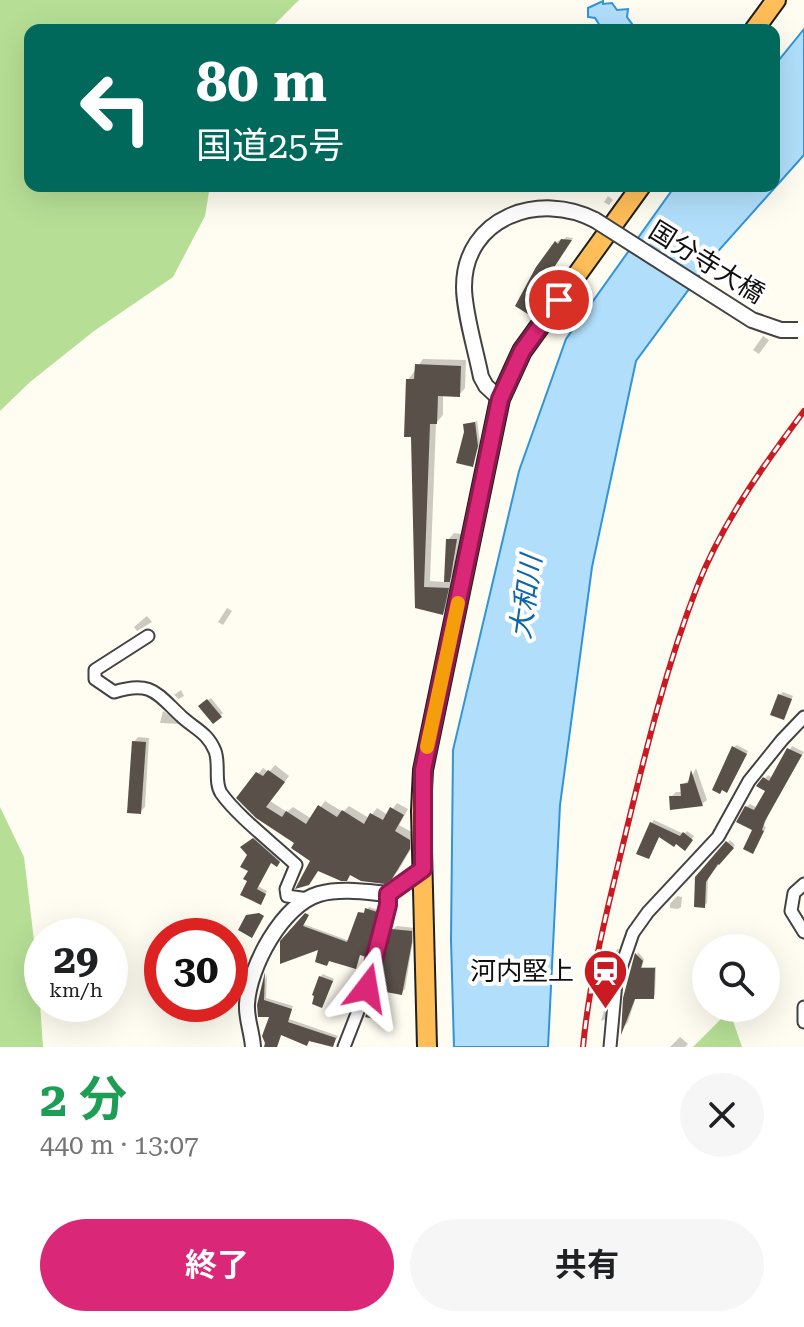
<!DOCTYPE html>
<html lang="ja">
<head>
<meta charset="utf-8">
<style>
	body { margin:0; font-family:"Roboto Serif","Noto Sans JP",serif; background:#f6f6f6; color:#202124; height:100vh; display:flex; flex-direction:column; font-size:30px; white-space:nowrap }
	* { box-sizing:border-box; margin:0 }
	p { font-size:26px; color:#757577 }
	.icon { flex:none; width:44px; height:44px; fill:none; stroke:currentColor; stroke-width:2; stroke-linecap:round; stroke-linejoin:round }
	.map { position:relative; height:1047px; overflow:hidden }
	.drawer { display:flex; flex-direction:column; background:#fff; flex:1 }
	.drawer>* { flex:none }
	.hud { position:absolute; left:24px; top:24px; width:756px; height:168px; border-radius:16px; box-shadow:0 8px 32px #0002; background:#00695c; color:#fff; overflow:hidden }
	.controls { position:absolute; left:692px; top:934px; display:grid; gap:16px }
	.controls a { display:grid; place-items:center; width:88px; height:88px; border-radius:50%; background:#fff; box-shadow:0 8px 32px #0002; font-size:40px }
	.speed { position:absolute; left:24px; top:918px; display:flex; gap:16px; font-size:40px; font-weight:700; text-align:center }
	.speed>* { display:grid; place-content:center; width:104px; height:104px; border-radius:50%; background:#fff; box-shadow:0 8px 32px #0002; line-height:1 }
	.speed small { font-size:20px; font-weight:400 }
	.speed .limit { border:12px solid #d22; background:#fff; color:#111 }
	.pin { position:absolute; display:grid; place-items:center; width:68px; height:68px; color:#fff; margin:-34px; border:4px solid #fff; border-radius:50%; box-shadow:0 2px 8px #0007 }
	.me { position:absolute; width:88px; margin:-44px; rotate:14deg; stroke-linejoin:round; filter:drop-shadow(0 0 6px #0008) }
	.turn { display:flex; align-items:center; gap:28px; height:168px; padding:0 40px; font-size:36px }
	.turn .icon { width:104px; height:104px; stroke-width:2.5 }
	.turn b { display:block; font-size:56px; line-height:68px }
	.round { display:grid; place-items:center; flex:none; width:84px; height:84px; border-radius:42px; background:#f6f6f6 }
	.overview { display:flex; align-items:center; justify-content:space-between; height:136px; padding:0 40px }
	h1 { font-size:48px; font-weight:700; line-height:60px; color:#1e9e55 }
	.cta { display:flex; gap:16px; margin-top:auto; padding:16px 40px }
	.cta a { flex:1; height:92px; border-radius:48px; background:#db2777; color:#fff; font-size:32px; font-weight:700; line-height:92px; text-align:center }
	.cta a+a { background:#f6f6f6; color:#202124 }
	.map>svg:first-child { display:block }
	.forest { fill:#b6df95 }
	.water { fill:#b1dffb; stroke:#3294d8; stroke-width:2 }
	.shadow { fill:#0003 }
	.building { fill:#59504a }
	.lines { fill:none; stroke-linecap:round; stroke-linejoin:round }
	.minor-casing { stroke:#424242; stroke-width:15 }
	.tertiary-casing { stroke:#424242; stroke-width:18 }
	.trunk-casing { stroke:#202020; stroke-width:22 }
	.minor { stroke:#fff; stroke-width:11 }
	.tertiary { stroke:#fff; stroke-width:14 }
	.trunk { stroke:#ffbe58; stroke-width:18 }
	.rail-casing { stroke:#cb1b22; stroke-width:6 }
	.rail { stroke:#fff; stroke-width:3; stroke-dasharray:9; stroke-linecap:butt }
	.tertiary-bridge-casing { stroke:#424242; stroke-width:18; stroke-linecap:butt }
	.tertiary-bridge { stroke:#fff; stroke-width:14 }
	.route-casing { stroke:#8e194d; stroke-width:20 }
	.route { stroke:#db2777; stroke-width:14 }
	.slow { stroke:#f59e0b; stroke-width:14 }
	.labels { text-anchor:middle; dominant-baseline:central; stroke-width:8; stroke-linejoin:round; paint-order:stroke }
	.street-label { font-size:26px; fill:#0f0f0f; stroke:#fff }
	.poi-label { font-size:26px; fill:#0f0f0f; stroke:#fff; text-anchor:end }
	.water-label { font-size:28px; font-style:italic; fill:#0d65ac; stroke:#fff }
</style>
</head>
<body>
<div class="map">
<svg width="804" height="1047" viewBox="0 0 804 1047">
	<rect width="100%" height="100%" fill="#fffcf1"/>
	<g class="forest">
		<polygon points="0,0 299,0 269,30 30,30 30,186 210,186 205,216 173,277 94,331 30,382 0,411"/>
		<polygon points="0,807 24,857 38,974 43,1047 0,1047"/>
		<polygon points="724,1016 732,1018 742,1047 693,1047"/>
	</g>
	<g class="water">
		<polygon points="603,1 603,4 612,3 617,10 628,9 627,17 632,24 630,30 602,29 595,18 588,17 588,8"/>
		<polygon points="804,29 804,155 712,258 636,361 592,567 560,805 548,1047 454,1047 451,940 453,750 519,471 566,339 675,186 774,186 774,66"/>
	</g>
	<g class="shadow">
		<polygon points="608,196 613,200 609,205 604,202"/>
		<polygon points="566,237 573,238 537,292 542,295 533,311 518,307 556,243 559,240 562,242"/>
		<polygon points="763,336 769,340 759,354 753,350"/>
		<polygon points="423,359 466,360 465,388 459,395 443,394 443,415 436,423 430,581 446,582 448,540 454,533 462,534 456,573 447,582 454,582 449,606 442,613 417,607 413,435 408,380"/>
		<polygon points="477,421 480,442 472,465 465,425"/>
		<polygon points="227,608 232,611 223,625 218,622"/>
		<polygon points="147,616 152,622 137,631 134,627"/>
		<polygon points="181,690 184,696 179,699 174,695"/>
		<polygon points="783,692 793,696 783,718 780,695"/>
		<polygon points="211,698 223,713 214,722 201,706"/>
		<polygon points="163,711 173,717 181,724 160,723"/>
		<polygon points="138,737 149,738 145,807 140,812 134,742"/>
		<polygon points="737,745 748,751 729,788 734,747"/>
		<polygon points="792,746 804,752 768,815 764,826 766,827 756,848 755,829 746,807 750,804 758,808 767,791 759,785 768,775 773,778"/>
		<polygon points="275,765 289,776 270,801 287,812 293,807 312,819 325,801 343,812 349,806 369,818 377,808 388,815 397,803 408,809 399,825 415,834 415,842 398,871 391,877 312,860 297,843 239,798 263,768 269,772"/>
		<polygon points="696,768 707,800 702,804 671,797 676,792 683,792 682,785 691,779"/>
		<polygon points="654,820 684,834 687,831 694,836 684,848 660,835 651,854 651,823"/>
		<polygon points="256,837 282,859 277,865 272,861 258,886 267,891 263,900 249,880 249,855 243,848"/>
		<polygon points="730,840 735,845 708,878 707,903 704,906 697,877"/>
		<polygon points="677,896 682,897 681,907 678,909 670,908 670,904"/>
		<polygon points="369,907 378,910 366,954 361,953 330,959 327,964 321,947 282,942 309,912 303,924 350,941 360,913 366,912"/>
		<polygon points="397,926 415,928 405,989 401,993 392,930"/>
		<polygon points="617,949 619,949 613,966 610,969"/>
		<polygon points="638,952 644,959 642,967 656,967 655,995 636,997 628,1022 622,1029 625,998"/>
		<polygon points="267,973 266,998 293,1006 289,1019 338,1036 332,1047 282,1033 277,1047 266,1047 272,1014 259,1005"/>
		<polygon points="323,974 334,979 324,1003 320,977"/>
		<polygon points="608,997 606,1019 601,1021"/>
		<polygon points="374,1003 388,1006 382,1019 372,1005"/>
		<polygon points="680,1037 688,1044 685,1047 670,1047"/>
	</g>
	<g class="building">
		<polygon points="561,239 572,240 536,295 541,298 531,316 515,306 536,267 555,241 558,244"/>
		<polygon points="415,364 461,366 460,397 438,396 437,424 430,424 424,587 449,588 443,615 415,608 411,437 404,437 406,379 414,379"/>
		<polygon points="475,422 478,446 473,467 456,463 464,432 463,424"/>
		<polygon points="446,539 457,539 450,582 444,582"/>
		<polygon points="778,694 792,699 784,720 770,715"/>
		<polygon points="207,699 222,717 213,724 198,706"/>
		<polygon points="132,741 146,742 141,814 127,813"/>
		<polygon points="732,746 747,754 727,793 722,790 720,794 712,790"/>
		<polygon points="787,748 802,755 765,821 762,830 764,831 753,854 743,849 752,830 736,822 745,806 754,810 765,791 756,786 763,777 769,781"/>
		<polygon points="268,770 285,782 266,807 282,817 286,811 306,824 318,805 337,817 342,810 364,824 370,813 383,820 390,807 404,815 395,831 410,840 410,849 392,879 385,884 361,881 350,875 347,881 341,881 318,871 309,885 295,889 310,861 291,848 294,843 256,818 236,798 256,772 263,776"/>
		<polygon points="691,770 703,806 670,810 669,796 681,796 680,784 688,783"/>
		<polygon points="650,822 680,836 683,832 693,840 685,851 676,844 674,847 659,837 649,859 636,854"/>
		<polygon points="253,838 280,862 277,867 271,863 257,889 266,894 261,905 240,895 247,881 243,879 248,871 240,867 247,855 240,847"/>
		<polygon points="726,841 734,848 719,865 718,864 706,882 705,908 694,907 695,877"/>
		<polygon points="365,908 377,912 366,957 360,955 356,969 329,961 327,966 315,962 318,950 280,964 280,941 305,913 309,915 303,926 347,942 358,912 364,913"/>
		<polygon points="259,913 264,916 252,938 238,930 246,915"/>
		<polygon points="391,929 412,931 412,942 402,995 375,990"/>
		<polygon points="635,953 643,961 641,968 655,968 654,999 635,999 621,1035 623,998"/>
		<polygon points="265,972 264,1000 292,1009 288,1022 336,1038 333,1047 309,1041 307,1046 281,1035 277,1047 264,1047 265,1043 262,1036 269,1017 258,1017 257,1005"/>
		<polygon points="319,976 333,981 322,1008 312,1004 314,996 312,995"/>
		<polygon points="370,1004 386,1009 383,1021 365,1017"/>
	</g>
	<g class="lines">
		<defs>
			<g id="minor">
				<path d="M148,636L95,670V679L114,692C152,680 157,694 182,717C195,729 208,733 215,751C220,764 214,782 221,793C238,817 274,844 296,865L286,889L287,896L308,899"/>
				<polyline points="804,884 794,893 791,911 804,932"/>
				<polyline points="804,1007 804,1022"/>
				<polyline points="344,1047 367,988 388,905 388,894"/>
				<polyline points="610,1047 616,982 633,933 648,912 718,837 749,781 782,740 804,717"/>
			</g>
			<g id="tertiary">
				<path d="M500,399L486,386L481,377C476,351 464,312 464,287C464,217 540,191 595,220"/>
				<path d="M253,1047C252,1032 246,1018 247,1004C249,967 282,905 319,894C341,888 366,892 388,894L423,869"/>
			</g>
			<g id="trunk">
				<polyline points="754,30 776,0"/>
				<polyline points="427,1047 421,811 423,770 500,399 522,351 641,186"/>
			</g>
		</defs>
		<use href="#minor" class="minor-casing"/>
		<use href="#tertiary" class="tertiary-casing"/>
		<use href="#trunk" class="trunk-casing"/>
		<use href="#minor" class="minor"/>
		<use href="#tertiary" class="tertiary"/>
		<use href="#trunk" class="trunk"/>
		<defs>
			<path id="rail" d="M583,1047C590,974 609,903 626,832C646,750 666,667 697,587C722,523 763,466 804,411"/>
		</defs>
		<use href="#rail" class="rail-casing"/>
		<use href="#rail" class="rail"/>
		<defs>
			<polyline id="tertiary-bridge" points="595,220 752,320 781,330 798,330"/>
		</defs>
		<use href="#tertiary-bridge" class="tertiary-bridge-casing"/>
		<use href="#tertiary-bridge" class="tertiary-bridge"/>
	</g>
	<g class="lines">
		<defs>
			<polyline id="route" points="367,988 388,905 388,894 423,869 423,770 500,399 522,351 559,300"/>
		</defs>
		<use href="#route" class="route-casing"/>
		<use href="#route" class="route"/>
		<polyline class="slow" points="427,747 458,603"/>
	</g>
	<defs>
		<symbol id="station-pin" viewBox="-11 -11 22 30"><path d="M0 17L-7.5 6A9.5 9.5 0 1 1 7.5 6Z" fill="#cb1b22" stroke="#fff"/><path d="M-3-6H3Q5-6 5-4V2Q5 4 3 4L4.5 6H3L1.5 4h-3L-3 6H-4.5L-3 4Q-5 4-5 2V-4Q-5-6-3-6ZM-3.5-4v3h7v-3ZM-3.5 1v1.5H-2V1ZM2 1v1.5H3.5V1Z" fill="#fff"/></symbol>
	</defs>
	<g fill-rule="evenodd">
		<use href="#station-pin" x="580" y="946" width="51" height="69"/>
	</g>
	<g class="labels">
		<g class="street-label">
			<text transform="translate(707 262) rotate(32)">国分寺大橋</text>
		</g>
		<g class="poi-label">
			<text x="574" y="971">河内堅上</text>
		</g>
		<g class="water-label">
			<text transform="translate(526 597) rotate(-82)">大和川</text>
		</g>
	</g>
</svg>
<div class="controls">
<a><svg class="icon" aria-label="search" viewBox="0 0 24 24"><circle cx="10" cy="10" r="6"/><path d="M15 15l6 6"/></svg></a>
</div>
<div class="speed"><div>29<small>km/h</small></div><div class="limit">30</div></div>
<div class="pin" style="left:559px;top:300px;background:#d93025"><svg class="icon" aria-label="arrive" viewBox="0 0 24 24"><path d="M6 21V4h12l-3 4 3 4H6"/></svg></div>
<svg class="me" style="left:367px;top:988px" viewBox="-20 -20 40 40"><path d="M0-17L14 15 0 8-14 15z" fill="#db2777" stroke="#fff" stroke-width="4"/></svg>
<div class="hud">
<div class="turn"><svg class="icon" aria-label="left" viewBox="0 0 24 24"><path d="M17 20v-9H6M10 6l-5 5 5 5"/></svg><div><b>80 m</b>国道25号</div></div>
</div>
</div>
<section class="drawer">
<div class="overview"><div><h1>2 分</h1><p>440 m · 13:07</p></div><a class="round"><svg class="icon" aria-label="close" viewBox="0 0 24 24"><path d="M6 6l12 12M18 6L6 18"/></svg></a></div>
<div class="cta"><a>終了</a><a>共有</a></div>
</section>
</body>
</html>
